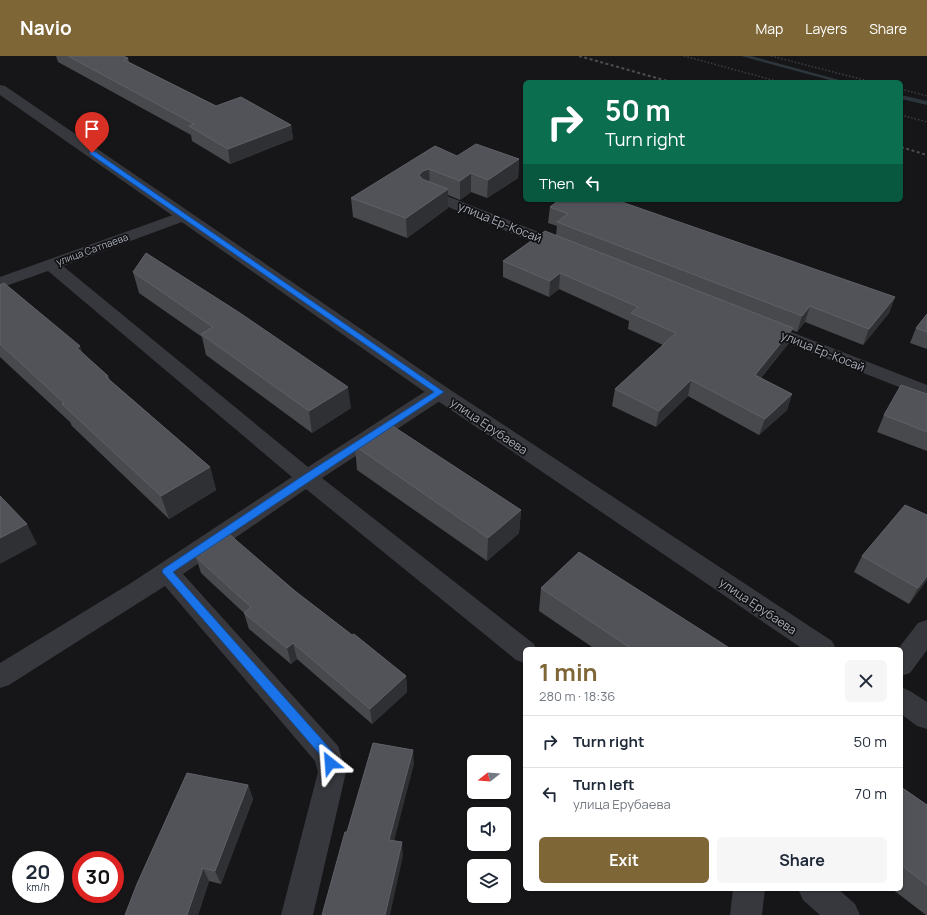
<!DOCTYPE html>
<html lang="en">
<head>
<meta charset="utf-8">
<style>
	body { margin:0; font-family:Manrope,sans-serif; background:#f6f6f7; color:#1f2937; height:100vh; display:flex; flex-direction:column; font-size:15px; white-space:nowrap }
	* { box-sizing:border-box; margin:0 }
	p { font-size:13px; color:#747a83 }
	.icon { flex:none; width:22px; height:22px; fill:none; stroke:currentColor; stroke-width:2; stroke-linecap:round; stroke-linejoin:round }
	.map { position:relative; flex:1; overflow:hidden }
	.drawer { position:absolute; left:523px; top:591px; width:380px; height:244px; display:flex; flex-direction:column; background:#fff; border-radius:6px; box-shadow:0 1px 3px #0004 }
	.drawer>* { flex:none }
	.top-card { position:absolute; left:523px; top:24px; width:380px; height:122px; border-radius:6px; box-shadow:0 1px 3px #0004; background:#0b6e4f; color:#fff; overflow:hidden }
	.needle { width:26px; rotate:253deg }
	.fabs { position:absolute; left:467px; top:699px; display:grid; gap:8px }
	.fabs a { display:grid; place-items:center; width:44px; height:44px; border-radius:6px; background:#fff; box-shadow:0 1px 3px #0004; font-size:20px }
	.speed { position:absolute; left:12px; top:795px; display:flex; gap:8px; font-size:20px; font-weight:700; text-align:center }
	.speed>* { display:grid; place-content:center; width:52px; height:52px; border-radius:50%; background:#fff; box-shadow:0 1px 3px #0004; line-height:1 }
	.speed small { font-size:10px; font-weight:400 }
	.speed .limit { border:6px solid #d22; background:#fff; color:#111 }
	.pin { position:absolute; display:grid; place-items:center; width:34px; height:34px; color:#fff; margin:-41px -17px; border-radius:50% 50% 50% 0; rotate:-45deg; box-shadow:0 0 4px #0007 }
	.pin .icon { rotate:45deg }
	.me { position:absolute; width:44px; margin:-22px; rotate:332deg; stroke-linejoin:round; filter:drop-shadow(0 0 3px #0008) }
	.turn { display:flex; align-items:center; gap:14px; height:84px; padding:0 16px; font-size:18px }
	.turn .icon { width:52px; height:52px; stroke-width:2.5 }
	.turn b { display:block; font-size:28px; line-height:34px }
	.then { display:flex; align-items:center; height:38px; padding:0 16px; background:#0003; gap:8px; font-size:15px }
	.round { display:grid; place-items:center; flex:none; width:42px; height:42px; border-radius:6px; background:#f6f6f7 }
	.overview { display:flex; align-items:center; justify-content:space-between; height:68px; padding:0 16px }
	h1 { font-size:24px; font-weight:700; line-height:30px; color:#7e6636 }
	.action { display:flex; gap:8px; margin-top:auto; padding:8px 16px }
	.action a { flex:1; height:46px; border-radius:6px; background:#7e6636; color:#fff; font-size:16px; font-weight:700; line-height:46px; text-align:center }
	.action a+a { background:#f6f6f7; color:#1f2937 }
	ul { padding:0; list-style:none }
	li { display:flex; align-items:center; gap:12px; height:52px; padding:0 16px; border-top:1px solid #e0e1e3 }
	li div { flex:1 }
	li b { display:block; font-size:15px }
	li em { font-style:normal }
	header { display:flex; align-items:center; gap:24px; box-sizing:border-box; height:56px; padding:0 20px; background:#7e6636; color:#fff }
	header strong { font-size:19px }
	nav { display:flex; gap:22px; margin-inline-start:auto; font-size:14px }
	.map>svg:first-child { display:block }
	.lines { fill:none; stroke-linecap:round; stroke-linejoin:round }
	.stream { fill:#2c353c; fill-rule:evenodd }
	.path { stroke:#3d3f44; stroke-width:1.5; stroke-dasharray:1.5 2; stroke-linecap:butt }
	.minor { fill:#37383d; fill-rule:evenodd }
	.tertiary { fill:#37383d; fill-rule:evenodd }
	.rail { stroke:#4a4c52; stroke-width:2; stroke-dasharray:3 2.5; stroke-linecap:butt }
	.wall { fill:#47494d }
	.shaded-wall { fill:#2f3033 }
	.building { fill:#525359; stroke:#5f6168 }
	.route { fill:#1a73e8; stroke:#114b97 }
	.labels { text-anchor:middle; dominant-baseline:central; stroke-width:3.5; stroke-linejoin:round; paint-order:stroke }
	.far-street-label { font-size:10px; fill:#a8adb8; stroke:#111113 }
	.street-label { font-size:12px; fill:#a8adb8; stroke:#111113 }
</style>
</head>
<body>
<header>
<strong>Navio</strong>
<nav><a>Map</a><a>Layers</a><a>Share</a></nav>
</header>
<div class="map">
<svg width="927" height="859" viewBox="0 0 927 859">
	<rect width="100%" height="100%" fill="#161618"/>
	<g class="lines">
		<g class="stream">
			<polygon points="741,0 751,0 847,26 837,26"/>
			<polygon points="901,39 927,45 927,49 901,43"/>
		</g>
		<g class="path">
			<polyline points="684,0 780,26"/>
			<polyline points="771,0 872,26"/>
			<polyline points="901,33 927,40"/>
			<polyline points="901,59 927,66"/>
		</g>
		<g class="minor">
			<polygon points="429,133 569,188 571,192 569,196 563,197 557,196 424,141 421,138 424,135"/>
			<polygon points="184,155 190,157 192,160 190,163 63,210 308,411 432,331 439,330 446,331 449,336 446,341 322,422 534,588 536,593 525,593 525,607 516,604 306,433 183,518 338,690 346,716 313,859 281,859 318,716 315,705 165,530 9,629 0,632 0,607 131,527 292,421 48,215 0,232 0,221"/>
			<polygon points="763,265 927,329 927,342 756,275 754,271 756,267"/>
			<polygon points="927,564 927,594 910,617 901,620 901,593 898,593 918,567"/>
			<polygon points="733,833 765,833 762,859 730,859"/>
			<polygon points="798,833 838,833 855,848 860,859 820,859 803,844"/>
		</g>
		<g class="tertiary">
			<polygon points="0,29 5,30 446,331 832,585 836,593 803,593 432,341 0,39"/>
			<polygon points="901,631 910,635 927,646 927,673 917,670 901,658"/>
		</g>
		<g class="rail">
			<polyline points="579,0 671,26"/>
			<polyline points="901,91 927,99"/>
		</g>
	</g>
	<g class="wall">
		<polygon points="56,0 123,0 128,2 129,6 216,50 291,69 293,83 230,108 192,85 191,79 58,6"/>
		<polygon points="457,100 519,103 518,122 487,142 471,136 460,144 448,139 448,152 407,182 353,161 351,142"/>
		<polygon points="550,151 895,241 889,257 863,289 805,266 797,276 792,274 788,288 761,322 792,338 787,354 759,379 688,340 656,371 612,350 615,333 663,289 628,273 629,265 559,233 549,241 503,221 503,205 556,179 557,170 548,167"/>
		<polygon points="133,216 351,352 312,377 206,299 202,281 139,237"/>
		<polygon points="0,229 82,297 108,320 110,324 210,411 216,434 169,463 72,370 70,366 0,301"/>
		<polygon points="927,258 927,293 910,287 916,272"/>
		<polygon points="927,338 927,395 877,376 884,359"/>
		<polygon points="355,390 521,454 519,477 487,505 357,414"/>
		<polygon points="927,459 927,524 909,548 854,516 862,500"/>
		<polygon points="196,501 295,535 406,620 407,636 372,668 297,603 291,608 249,573 244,557 201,517"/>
		<polygon points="541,532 731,593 595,593 539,555"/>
		<polygon points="248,729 253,743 221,828 209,825 198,859 125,859"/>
		<polygon points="901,731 927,749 927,859 926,859 892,833 901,833"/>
	</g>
	<g class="shaded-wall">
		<polygon points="291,69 293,83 230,108 228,93"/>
		<polygon points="519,103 518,122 487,142 488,124"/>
		<polygon points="429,113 430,132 419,119 423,115"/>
		<polygon points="471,117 471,136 460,144 460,125"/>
		<polygon points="448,133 448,152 407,182 406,162"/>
		<polygon points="560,217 559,233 549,241 550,225"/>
		<polygon points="895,241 889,257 863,289 869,273"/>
		<polygon points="810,250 805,266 797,276 802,260"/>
		<polygon points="793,272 788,288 750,335 755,319"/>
		<polygon points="80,290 88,313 77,292"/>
		<polygon points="691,324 688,340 656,371 659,355"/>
		<polygon points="348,331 351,352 312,377 309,355"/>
		<polygon points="792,338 787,354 759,379 765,363"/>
		<polygon points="210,411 216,434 169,463 161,440"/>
		<polygon points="521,454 519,477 487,505 488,482"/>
		<polygon points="27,468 37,488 0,508 0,482"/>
		<polygon points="927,520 927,524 909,548 918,532"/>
		<polygon points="293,587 297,603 291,608 287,592"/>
		<polygon points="406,620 407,636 372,668 370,653"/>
		<polygon points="413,694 414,708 391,797 389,784"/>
		<polygon points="248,729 253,743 221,828 215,815"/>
		<polygon points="402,786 403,800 390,859 385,859"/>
		<polygon points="203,812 209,825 198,859 187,859"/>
	</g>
	<g class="building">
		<polygon points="68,0 123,0 128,2 124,4 216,50 241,41 291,69 228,93 189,70 194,68"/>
		<polygon points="476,88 519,103 488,124 471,117 460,125 429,113 423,115 419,119 422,123 448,133 406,162 351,142 435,90 457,100"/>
		<polygon points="559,144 616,144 895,241 869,273 810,250 802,260 557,166 568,158 550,151"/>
		<polygon points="545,175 793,272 755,319 792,338 765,363 691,324 659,355 615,333 676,277 631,257 638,251 560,217 550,225 503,205"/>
		<polygon points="146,197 240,257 348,331 309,355 201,278 213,271 133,216"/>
		<polygon points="4,227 80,290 77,292 108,320 106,321 210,411 161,440 62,348 64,347 0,288 0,229"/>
		<polygon points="927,258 927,276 916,272"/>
		<polygon points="901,329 927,338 927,376 884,359"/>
		<polygon points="388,367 521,454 488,482 355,390"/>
		<polygon points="0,440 27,468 0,482"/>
		<polygon points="905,449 927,459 927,520 918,532 862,500"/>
		<polygon points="229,478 295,535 352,579 354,578 406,620 370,653 293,587 287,592 244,557 251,551 196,501"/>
		<polygon points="579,496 731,593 632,593 541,532"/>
		<polygon points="373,687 413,694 389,784 402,786 385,859 322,859 345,776 347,776"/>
		<polygon points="187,717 248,729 215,815 203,812 187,859 125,859 137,828"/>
		<polygon points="901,731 927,749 927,829 901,809"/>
	</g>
	<polygon class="route" points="90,95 94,95 444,336 173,516 332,695 335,707 334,711 330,713 325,711 322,701 162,516 163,513 304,419 434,336 90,98"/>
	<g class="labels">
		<g class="far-street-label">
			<text transform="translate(92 193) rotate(-20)">улица Сатпаева</text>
		</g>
		<g class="street-label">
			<text transform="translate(500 166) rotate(22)">улица Ер-Косай</text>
			<text transform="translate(823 295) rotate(22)">улица Ер-Косай</text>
			<text transform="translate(489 370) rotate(34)">улица Ерубаева</text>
			<text transform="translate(758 550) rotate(34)">улица Ерубаева</text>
		</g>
	</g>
</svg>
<div class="fabs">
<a><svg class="needle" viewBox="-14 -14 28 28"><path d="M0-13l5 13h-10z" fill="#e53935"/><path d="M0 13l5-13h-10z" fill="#747a83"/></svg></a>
<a><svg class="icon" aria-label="sound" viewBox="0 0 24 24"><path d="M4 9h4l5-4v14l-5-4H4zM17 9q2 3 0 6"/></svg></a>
<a><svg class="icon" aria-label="layers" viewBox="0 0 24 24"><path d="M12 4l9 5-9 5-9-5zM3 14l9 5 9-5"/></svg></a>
</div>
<div class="speed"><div>20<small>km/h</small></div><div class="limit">30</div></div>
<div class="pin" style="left:92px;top:97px;background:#d93025"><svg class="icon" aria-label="arrive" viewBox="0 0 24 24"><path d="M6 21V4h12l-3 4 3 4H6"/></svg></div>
<svg class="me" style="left:330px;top:707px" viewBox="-20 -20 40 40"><path d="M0-17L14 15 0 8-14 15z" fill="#1a73e8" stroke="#fff" stroke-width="4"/></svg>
<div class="top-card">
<div class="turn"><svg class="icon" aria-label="right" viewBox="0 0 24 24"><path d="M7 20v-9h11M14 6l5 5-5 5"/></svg><div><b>50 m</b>Turn right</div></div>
<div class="then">Then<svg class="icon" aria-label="left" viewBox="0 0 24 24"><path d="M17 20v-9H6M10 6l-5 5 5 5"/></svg></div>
</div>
<section class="drawer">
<div class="overview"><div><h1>1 min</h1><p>280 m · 18:36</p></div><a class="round"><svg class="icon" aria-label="close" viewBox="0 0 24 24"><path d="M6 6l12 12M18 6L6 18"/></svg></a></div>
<ul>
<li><svg class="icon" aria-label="right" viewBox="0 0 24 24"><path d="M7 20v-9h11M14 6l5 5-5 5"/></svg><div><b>Turn right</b></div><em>50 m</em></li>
<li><svg class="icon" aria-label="left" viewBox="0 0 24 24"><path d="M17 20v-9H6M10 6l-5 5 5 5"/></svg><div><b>Turn left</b><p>улица Ерубаева</p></div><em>70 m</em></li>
</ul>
<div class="action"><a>Exit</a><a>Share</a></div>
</section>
</div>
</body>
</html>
